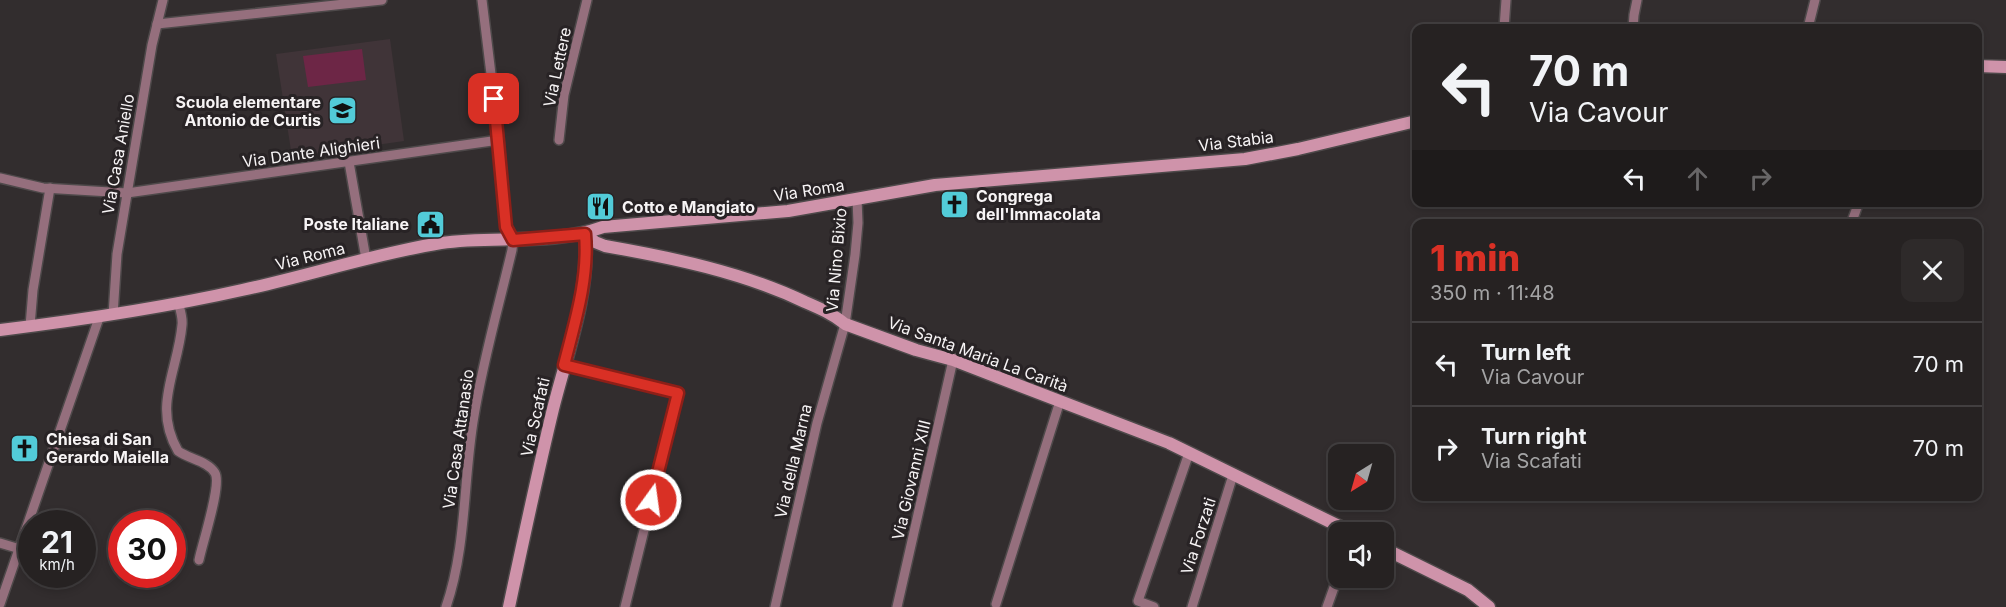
<!DOCTYPE html>
<html lang="en">
<head>
<meta charset="utf-8">
<style>
	body { margin:0; font-family:Inter,sans-serif; background:#2e2a2a; color:#f1f3f6; height:100vh; display:flex; flex-direction:column; font-size:22px; white-space:nowrap }
	* { box-sizing:border-box; margin:0 }
	p { font-size:20px; color:#a4a4a5 }
	.icon { flex:none; width:33px; height:33px; fill:none; stroke:currentColor; stroke-width:2; stroke-linecap:round; stroke-linejoin:round }
	.map { position:relative; flex:1; overflow:hidden }
	.details { position:absolute; left:1412px; top:219px; width:570px; height:282px; display:flex; flex-direction:column; background:#262222; border-radius:12px; box-shadow:0 3px 9px #0003,0 0 0 2px #423f40 }
	.details>* { flex:none }
	.banner { position:absolute; left:1412px; top:24px; width:570px; height:183px; border-radius:12px; box-shadow:0 3px 9px #0003,0 0 0 2px #423f40; background:#262222; color:#f1f3f6; overflow:hidden }
	.needle { width:39px; rotate:217deg }
	.buttons { position:absolute; left:1328px; top:444px; display:grid; gap:12px }
	.buttons a { display:grid; place-items:center; width:66px; height:66px; border-radius:12px; background:#262222; box-shadow:0 3px 9px #0003,0 0 0 2px #423f40; font-size:30px }
	.speed { position:absolute; left:18px; top:510px; display:flex; gap:12px; font-size:30px; font-weight:700; text-align:center }
	.speed>* { display:grid; place-content:center; width:78px; height:78px; border-radius:50%; background:#262222; box-shadow:0 3px 9px #0003,0 0 0 2px #423f40; line-height:1 }
	.speed small { font-size:15px; font-weight:400 }
	.speed .limit { border:9px solid #d22; background:#fff; color:#111 }
	.pin { position:absolute; display:grid; place-items:center; width:51px; height:51px; color:#fff; margin:-26px; border-radius:12px; box-shadow:0 3px 9px #0006 }
	.me { position:absolute; width:66px; margin:-33px; rotate:14deg; stroke-linejoin:round; filter:drop-shadow(0 0 4px #0008) }
	.turn { display:flex; align-items:center; gap:21px; height:126px; padding:0 18px; font-size:27px }
	.turn .icon { width:78px; height:78px; stroke-width:2.5 }
	.turn b { display:block; font-size:42px; line-height:51px }
	.lanes { display:flex; align-items:center; height:57px; padding:0 18px; background:#0003; justify-content:center; gap:30px; direction:ltr }
	.lanes .off { opacity:.35 }
	.round { display:grid; place-items:center; flex:none; width:63px; height:63px; border-radius:12px; background:#2e2a2a }
	.summary { display:flex; align-items:center; justify-content:space-between; height:102px; padding:0 18px }
	h1 { font-size:36px; font-weight:800; line-height:45px; color:#d93025 }
	ul { padding:0; list-style:none }
	li { display:flex; align-items:center; gap:18px; height:84px; padding:0 18px; border-top:2px solid #423f40 }
	li div { flex:1 }
	li b { display:block; font-size:22px }
	li em { font-style:normal }
	.map>svg:first-child { display:block }
	.built { fill:#403438 }
	.green { fill:#6d2646 }
	.lines { fill:none; stroke-linecap:round; stroke-linejoin:round }
	.street-casing { stroke:#4e494a; stroke-width:12 }
	.secondary-casing { stroke:#4e494a; stroke-width:15 }
	.street { stroke:#956f7d; stroke-width:9 }
	.secondary { stroke:#cf93aa; stroke-width:12 }
	.route-casing { stroke:#8d1f18; stroke-width:15 }
	.route { stroke:#d93025; stroke-width:10 }
	.labels { text-anchor:middle; dominant-baseline:central; stroke-width:6; stroke-linejoin:round; paint-order:stroke }
	.street-label { font-size:16px; fill:#f7f4f5; stroke:#282325 }
	.poi-label { font-size:16px; font-weight:bold; fill:#f7f4f5; stroke:#282325; text-anchor:start }
</style>
</head>
<body>
<div class="map">
<svg width="2006" height="607" viewBox="0 0 2006 607">
	<rect width="100%" height="100%" fill="#322d2e"/>
	<polygon class="built" points="390,39 404,141 292,157 276,54"/>
	<polygon class="green" points="362,49 366,80 308,87 303,56"/>
	<g class="lines">
		<defs>
			<g id="street">
				<polyline points="157,24 382,0"/>
				<polyline points="1504,28 1506,0"/>
				<polyline points="1633,28 1634,15 1637,0"/>
				<polyline points="1808,28 1815,0"/>
				<polyline points="559,140 564,95 587,0"/>
				<polyline points="349,162 366,259"/>
				<polyline points="0,178 43,188 127,193 499,140"/>
				<polyline points="1851,224 1859,202"/>
				<path d="M178,302C180,309 183,318 182,325C178,371 152,406 178,451C189,459 208,461 215,473C222,485 202,544 199,560"/>
				<polyline points="113,315 117,254 152,45 163,0"/>
				<polyline points="30,326 33,290 50,188"/>
				<polyline points="564,365 678,393 625,607"/>
				<polyline points="0,543 20,549"/>
				<polyline points="0,604 99,318"/>
				<polyline points="996,604 1060,401"/>
				<path d="M446,607C467,546 463,479 474,416C483,360 499,305 512,250L513,240L506,227L499,140L482,0"/>
				<polyline points="775,607 817,423 845,324 855,255 858,223 857,199"/>
				<polyline points="897,607 953,360"/>
				<polyline points="1154,607 1138,601 1189,453"/>
				<polyline points="1192,607 1233,475"/>
				<polyline points="1327,607 1338,576"/>
			</g>
			<g id="secondary">
				<polyline points="1977,66 2006,67"/>
				<path d="M585,234L595,242L605,246C673,258 742,272 805,302C819,308 833,314 845,324L916,350L953,360L1169,443L1351,532"/>
				<path d="M0,330C81,320 162,308 242,290C308,276 373,254 441,243C494,235 551,246 603,227L788,211L935,185L1245,159L1298,149L1416,121"/>
				<polyline points="1383,548 1468,590 1489,607"/>
				<path d="M509,607C523,541 537,475 553,409C567,353 590,293 585,234"/>
			</g>
		</defs>
		<use href="#street" class="street-casing"/>
		<use href="#secondary" class="secondary-casing"/>
		<use href="#street" class="street"/>
		<use href="#secondary" class="secondary"/>
	</g>
	<g class="lines">
		<defs>
			<path id="route" d="M494,99L506,227L513,240L585,234C589,278 575,322 564,365L678,393L651,500"/>
		</defs>
		<use href="#route" class="route-casing"/>
		<use href="#route" class="route"/>
	</g>
	<defs>
		<symbol id="school-square" viewBox="-11 -11 22 22"><rect x="-9" y="-9" width="18" height="18" rx="4" fill="#52cbd8" stroke="#282325"/><path d="M0-5L7-2L0 1L-7-2ZM-4 1L0 2.5L4 1V4Q0 6-4 4Z" fill="#111"/></symbol>
		<symbol id="church-square" viewBox="-11 -11 22 22"><rect x="-9" y="-9" width="18" height="18" rx="4" fill="#52cbd8" stroke="#282325"/><path d="M-1.2-6h2.4v3.5h3.3v2.4h-3.3V6h-2.4V-.1h-3.3v-2.4h3.3Z" fill="#111"/></symbol>
		<symbol id="restaurant-square" viewBox="-11 -11 22 22"><rect x="-9" y="-9" width="18" height="18" rx="4" fill="#52cbd8" stroke="#282325"/><path d="M-5-6h1v4h1v-4h1v4h1v-4h1v5L-1.5 .5V6h-2V.5L-5-1ZM5-6V6H3V1.5H1.5Q1.5-4 5-6Z" fill="#111"/></symbol>
		<symbol id="civic-square" viewBox="-11 -11 22 22"><rect x="-9" y="-9" width="18" height="18" rx="4" fill="#52cbd8" stroke="#282325"/><path d="M-.6-6.5H3V-4.5H.6V-3L4-1V1h2V6H-6V1h2V-1L-.6-3ZM-1.2 2.5V6h2.4V2.5Z" fill="#111"/></symbol>
	</defs>
	<g fill-rule="evenodd">
		<use href="#school-square" x="326" y="94" width="33" height="33"/>
		<use href="#church-square" x="938" y="188" width="33" height="33"/>
		<use href="#restaurant-square" x="584" y="190" width="33" height="33"/>
		<use href="#civic-square" x="414" y="208" width="33" height="33"/>
		<use href="#church-square" x="8" y="432" width="33" height="33"/>
	</g>
	<g class="labels">
		<g class="street-label">
			<text transform="translate(557 67) rotate(-78)">Via Lettere</text>
			<text transform="translate(1236 141) rotate(-7)">Via Stabia</text>
			<text transform="translate(311 152) rotate(-8)">Via Dante Alighieri</text>
			<text transform="translate(118 154) rotate(-80)">Via Casa Aniello</text>
			<text transform="translate(809 190) rotate(-9)">Via Roma</text>
			<text transform="translate(310 256) rotate(-14)">Via Roma</text>
			<text transform="translate(836 260) rotate(-85)">Via Nino Bixio</text>
			<text transform="translate(978 354) rotate(20)">Via Santa Maria La Carità</text>
			<text transform="translate(535 417) rotate(-77)">Via Scafati</text>
			<text transform="translate(458 439) rotate(-82)">Via Casa Attanasio</text>
			<text transform="translate(793 461) rotate(-77)">Via della Marna</text>
			<text transform="translate(911 480) rotate(-77)">Via Giovanni XIII</text>
			<text transform="translate(1198 536) rotate(-72)">Via Forzati</text>
		</g>
		<g class="poi-label">
			<text x="321" y="102" text-anchor="end">Scuola elementare<tspan x="321" dy="18">Antonio de Curtis</tspan></text>
			<text x="976" y="196">Congrega<tspan x="976" dy="18">dell'Immacolata</tspan></text>
			<text x="622" y="207">Cotto e Mangiato</text>
			<text x="409" y="224" text-anchor="end">Poste Italiane</text>
			<text x="46" y="439">Chiesa di San<tspan x="46" dy="18">Gerardo Maiella</tspan></text>
		</g>
	</g>
</svg>
<div class="buttons">
<a><svg class="needle" viewBox="-14 -14 28 28"><path d="M0-13l5 13h-10z" fill="#e53935"/><path d="M0 13l5-13h-10z" fill="#a4a4a5"/></svg></a>
<a><svg class="icon" aria-label="sound" viewBox="0 0 24 24"><path d="M4 9h4l5-4v14l-5-4H4zM17 9q2 3 0 6"/></svg></a>
</div>
<div class="speed"><div>21<small>km/h</small></div><div class="limit">30</div></div>
<div class="pin" style="left:494px;top:99px;background:#d93025"><svg class="icon" aria-label="arrive" viewBox="0 0 24 24"><path d="M6 21V4h12l-3 4 3 4H6"/></svg></div>
<svg class="me" style="left:651px;top:500px" viewBox="-20 -20 40 40"><circle r="17" fill="#d93025" stroke="#fff" stroke-width="3"/><path d="M0-11L8 9 0 5-8 9z" fill="#fff"/></svg>
<div class="banner">
<div class="turn"><svg class="icon" aria-label="left" viewBox="0 0 24 24"><path d="M17 20v-9H6M10 6l-5 5 5 5"/></svg><div><b>70 m</b>Via Cavour</div></div>
<div class="lanes"><svg class="icon" aria-label="left" viewBox="0 0 24 24"><path d="M17 20v-9H6M10 6l-5 5 5 5"/></svg><svg class="icon off" aria-label="ahead" viewBox="0 0 24 24"><path d="M12 20V5M6 11l6-6 6 6"/></svg><svg class="icon off" aria-label="right" viewBox="0 0 24 24"><path d="M7 20v-9h11M14 6l5 5-5 5"/></svg></div>
</div>
<section class="details">
<div class="summary"><div><h1>1 min</h1><p>350 m · 11:48</p></div><a class="round"><svg class="icon" aria-label="close" viewBox="0 0 24 24"><path d="M6 6l12 12M18 6L6 18"/></svg></a></div>
<ul>
<li><svg class="icon" aria-label="left" viewBox="0 0 24 24"><path d="M17 20v-9H6M10 6l-5 5 5 5"/></svg><div><b>Turn left</b><p>Via Cavour</p></div><em>70 m</em></li>
<li><svg class="icon" aria-label="right" viewBox="0 0 24 24"><path d="M7 20v-9h11M14 6l5 5-5 5"/></svg><div><b>Turn right</b><p>Via Scafati</p></div><em>70 m</em></li>
</ul>
</section>
</div>
</body>
</html>
